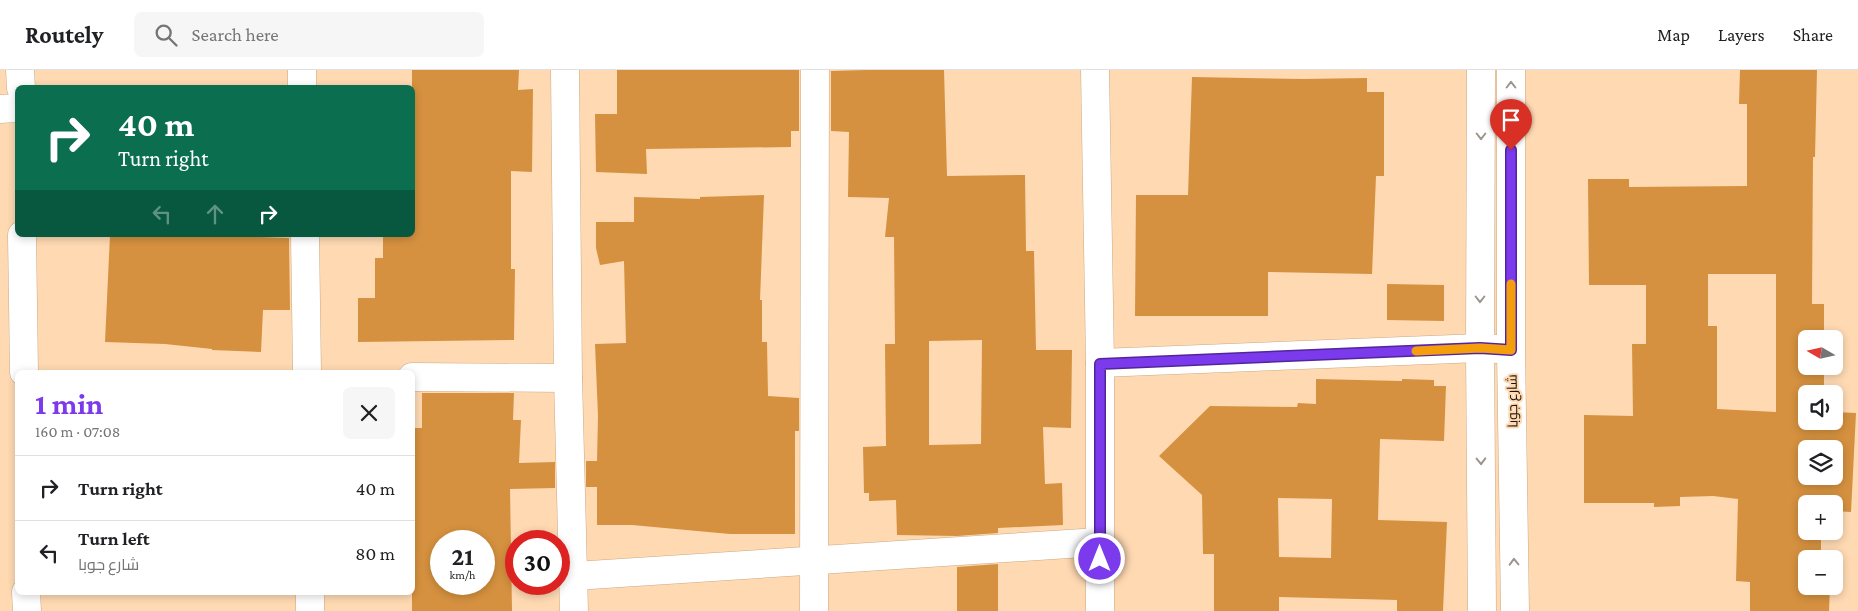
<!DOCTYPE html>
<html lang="en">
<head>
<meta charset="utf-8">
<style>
	body { margin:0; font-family:"Crimson Pro",Cairo,serif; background:#f6f6f6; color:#202124; height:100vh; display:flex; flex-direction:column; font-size:19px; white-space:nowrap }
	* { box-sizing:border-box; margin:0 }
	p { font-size:16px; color:#757577 }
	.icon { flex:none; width:28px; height:28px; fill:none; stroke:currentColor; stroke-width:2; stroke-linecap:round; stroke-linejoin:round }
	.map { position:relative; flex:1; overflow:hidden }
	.side { position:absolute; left:15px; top:300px; width:400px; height:225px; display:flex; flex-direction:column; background:#fff; border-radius:8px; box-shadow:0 2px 8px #0003 }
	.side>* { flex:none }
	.banner { position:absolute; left:15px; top:15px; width:400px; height:152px; border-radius:8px; box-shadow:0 2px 8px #0003; background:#0b6e4f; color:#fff; overflow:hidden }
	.needle { width:32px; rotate:279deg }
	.tools { position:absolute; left:1798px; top:260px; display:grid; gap:10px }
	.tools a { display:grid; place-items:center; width:45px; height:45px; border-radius:8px; background:#fff; box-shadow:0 2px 8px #0003; font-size:25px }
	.speed { position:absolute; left:430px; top:460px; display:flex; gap:10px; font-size:25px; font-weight:700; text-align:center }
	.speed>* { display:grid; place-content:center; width:65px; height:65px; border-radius:50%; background:#fff; box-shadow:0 2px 8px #0003; line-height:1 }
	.speed small { font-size:12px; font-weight:400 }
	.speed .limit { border:8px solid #d22; background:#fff; color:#111 }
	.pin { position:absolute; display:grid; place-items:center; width:42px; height:42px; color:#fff; margin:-51px -21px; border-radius:50% 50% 50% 0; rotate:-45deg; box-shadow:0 0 5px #0007 }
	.pin .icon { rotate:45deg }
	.me { position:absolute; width:55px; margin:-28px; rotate:0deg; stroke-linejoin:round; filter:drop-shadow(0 0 4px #0008) }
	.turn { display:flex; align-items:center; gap:18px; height:105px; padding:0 20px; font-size:22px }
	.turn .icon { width:65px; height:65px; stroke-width:2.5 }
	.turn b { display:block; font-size:35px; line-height:42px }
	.lanes { display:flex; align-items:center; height:48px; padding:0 20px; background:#0003; justify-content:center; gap:25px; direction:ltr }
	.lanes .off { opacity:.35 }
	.round { display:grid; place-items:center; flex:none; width:52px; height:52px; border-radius:8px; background:#f6f6f6 }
	.summary { display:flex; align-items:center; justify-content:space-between; height:85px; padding:0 20px }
	h1 { font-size:30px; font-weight:700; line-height:38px; color:#7c3aed }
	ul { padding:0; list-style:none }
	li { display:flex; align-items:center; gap:15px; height:65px; padding:0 20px; border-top:1px solid #e0e0e0 }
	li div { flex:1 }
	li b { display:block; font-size:19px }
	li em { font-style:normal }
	header { display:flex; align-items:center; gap:30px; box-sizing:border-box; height:70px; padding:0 25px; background:#fff; border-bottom:1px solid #e0e0e0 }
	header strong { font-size:24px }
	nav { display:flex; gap:28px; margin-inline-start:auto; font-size:18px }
	.search { width:350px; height:45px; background:#f6f6f6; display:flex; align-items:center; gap:12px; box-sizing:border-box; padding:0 18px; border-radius:8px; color:#757577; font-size:19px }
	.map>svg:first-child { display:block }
	.building { fill:#d5913f; fill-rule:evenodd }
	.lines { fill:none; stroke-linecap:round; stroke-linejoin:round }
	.minor-casing { stroke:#cca983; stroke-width:29 }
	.minor { stroke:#fff; stroke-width:28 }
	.oneway { stroke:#9b958e }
	.route-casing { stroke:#51269a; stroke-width:12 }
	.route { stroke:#7c3aed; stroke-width:9 }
	.slow { stroke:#f59e0b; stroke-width:9 }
	.labels { text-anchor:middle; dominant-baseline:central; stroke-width:4; stroke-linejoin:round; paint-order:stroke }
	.street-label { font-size:14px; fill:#201305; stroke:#fed9b2 }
</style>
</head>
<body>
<header>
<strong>Routely</strong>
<div class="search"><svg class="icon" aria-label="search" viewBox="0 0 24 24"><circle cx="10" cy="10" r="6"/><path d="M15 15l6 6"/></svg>Search here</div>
<nav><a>Map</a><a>Layers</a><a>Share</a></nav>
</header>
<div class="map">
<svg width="1858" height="541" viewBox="0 0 1858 541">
	<rect width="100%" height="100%" fill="#fed9b2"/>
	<g class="building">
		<polygon points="412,0 519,0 518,20 533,19 532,102 511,101 511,199 515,199 514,270 358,272 358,228 375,228 375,188 383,188 383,165 412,165"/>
		<polygon points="617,0 799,0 799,61 791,61 791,77 646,79 647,104 596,102 595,44 617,44"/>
		<path d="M867,0H944L947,106L1025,105L1026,181H1034L1036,280H1072L1071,358L1043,357L1045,414L1062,413L1063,455L998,458V463L957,466L897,465L896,430L869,431V423H864L863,377L886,376L885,274H895L894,167H885L889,128L848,127L849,62L831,61V1ZM982,270L981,374L929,375V271Z"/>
		<path d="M1740,0H1817L1815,87H1813L1812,234H1824V269H1806V296H1824V324H1806V351H1834V342L1856,343L1851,442L1834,441V434H1806V461H1821V489H1806V516H1830L1829,541H1750V512L1736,511L1738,429L1713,426L1680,427V436L1654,437V433H1584V345L1633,346L1632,274H1646V215H1589L1588,109H1629V117L1747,116V34H1739ZM1708,204H1776V342L1717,339V256H1708ZM1806,379H1834V406H1806Z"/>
		<polygon points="1192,7 1303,9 1367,8 1367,22 1384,22 1384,106 1376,106 1372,204 1268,202 1268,246 1135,246 1136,125 1188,125"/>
		<polygon points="764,125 760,230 762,230 762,272 767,272 768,326 799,328 799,361 795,361 795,464 730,464 632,455 597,455 597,417 586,417 586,391 597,391 598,346 595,274 626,273 624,191 600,195 596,178 596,152 634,152 634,127 700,129 700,127"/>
		<polygon points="110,165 204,165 289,168 290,240 263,240 261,282 212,280 212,279 165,274 105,272"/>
		<polygon points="1387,214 1444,215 1444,251 1387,250"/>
		<path d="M1316,309L1402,311V309L1434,310V316H1446L1444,371L1380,369L1378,450L1447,452L1443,541H1397V530L1279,527V541H1214V484H1203L1202,425L1159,386L1210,336L1297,337L1298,333L1316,334ZM1278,428L1332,429L1331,488L1279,487Z"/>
		<path d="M422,323H514L513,350H521L519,393L555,392V418L510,419L512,541H412V358H422ZM441,471H484V514H441Z"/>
		<polygon points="998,494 998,541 957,541 957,497"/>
	</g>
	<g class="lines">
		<defs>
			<g id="minor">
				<polyline points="20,0 21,18"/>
				<polyline points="302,0 302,18"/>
				<polyline points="565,0 568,308 574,541"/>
				<polyline points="1095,0 1100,293 1100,541"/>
				<polyline points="1481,0 1480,278 1482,541"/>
				<polyline points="1511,0 1511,280 1515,541"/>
				<polyline points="0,39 18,38"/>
				<polyline points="22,165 24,302"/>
				<polyline points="305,165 307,302"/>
				<polyline points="1100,293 1480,278 1498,279"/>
				<polyline points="412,307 568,308"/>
				<polyline points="574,506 1099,472"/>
				<polyline points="26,522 27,541"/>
				<polyline points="310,522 310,541"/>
				<polyline points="814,541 815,0"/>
			</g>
		</defs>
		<use href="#minor" class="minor-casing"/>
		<use href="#minor" class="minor"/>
	</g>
	<defs><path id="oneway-chevron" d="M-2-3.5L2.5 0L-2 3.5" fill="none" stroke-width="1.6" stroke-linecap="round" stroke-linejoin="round" transform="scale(1.25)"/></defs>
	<g class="oneway">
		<use href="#oneway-chevron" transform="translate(1511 15) rotate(-90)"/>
		<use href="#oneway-chevron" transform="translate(1481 66) rotate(90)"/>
		<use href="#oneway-chevron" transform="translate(1480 229) rotate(90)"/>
		<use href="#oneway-chevron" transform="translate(1481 391) rotate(89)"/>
		<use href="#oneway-chevron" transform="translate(1514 492) rotate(-91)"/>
	</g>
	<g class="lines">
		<defs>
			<polyline id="route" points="1100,489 1100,294 1480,278 1511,280 1511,80"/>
		</defs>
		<use href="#route" class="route-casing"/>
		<use href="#route" class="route"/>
		<polyline class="slow" points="1416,281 1480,278 1511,280 1511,214"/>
	</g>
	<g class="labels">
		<g class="street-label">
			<text transform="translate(1512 331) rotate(-91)">شارع جوبا</text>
		</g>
	</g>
</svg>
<div class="tools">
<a><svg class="needle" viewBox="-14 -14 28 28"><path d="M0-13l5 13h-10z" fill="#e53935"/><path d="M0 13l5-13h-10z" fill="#757577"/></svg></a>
<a><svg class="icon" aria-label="sound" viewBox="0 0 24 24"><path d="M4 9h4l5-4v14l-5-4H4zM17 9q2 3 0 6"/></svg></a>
<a><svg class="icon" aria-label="layers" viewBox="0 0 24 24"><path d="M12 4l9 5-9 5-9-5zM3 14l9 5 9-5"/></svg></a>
<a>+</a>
<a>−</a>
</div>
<div class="speed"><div>21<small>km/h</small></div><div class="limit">30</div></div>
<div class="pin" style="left:1511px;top:80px;background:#d93025"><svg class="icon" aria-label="arrive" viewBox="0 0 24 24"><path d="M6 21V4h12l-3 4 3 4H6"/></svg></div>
<svg class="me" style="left:1100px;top:489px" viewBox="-20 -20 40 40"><circle r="17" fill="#7c3aed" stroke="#fff" stroke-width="3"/><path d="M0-11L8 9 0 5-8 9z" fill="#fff"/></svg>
<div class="banner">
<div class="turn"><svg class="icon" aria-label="right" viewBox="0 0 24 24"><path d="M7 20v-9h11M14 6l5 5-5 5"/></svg><div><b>40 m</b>Turn right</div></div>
<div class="lanes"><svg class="icon off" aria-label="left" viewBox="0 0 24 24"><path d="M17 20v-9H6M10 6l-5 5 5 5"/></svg><svg class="icon off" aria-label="ahead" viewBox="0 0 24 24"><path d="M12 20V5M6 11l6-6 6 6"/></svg><svg class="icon" aria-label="right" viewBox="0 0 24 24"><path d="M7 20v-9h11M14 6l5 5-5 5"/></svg></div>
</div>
<section class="side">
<div class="summary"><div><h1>1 min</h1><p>160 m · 07:08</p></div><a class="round"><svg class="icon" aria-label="close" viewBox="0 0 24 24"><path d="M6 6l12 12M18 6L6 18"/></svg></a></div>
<ul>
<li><svg class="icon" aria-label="right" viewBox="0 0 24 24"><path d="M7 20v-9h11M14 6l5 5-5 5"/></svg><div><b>Turn right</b></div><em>40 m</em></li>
<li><svg class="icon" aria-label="left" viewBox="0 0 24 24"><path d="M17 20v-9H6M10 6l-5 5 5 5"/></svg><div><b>Turn left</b><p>شارع جوبا</p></div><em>80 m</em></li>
</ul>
</section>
</div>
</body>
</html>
